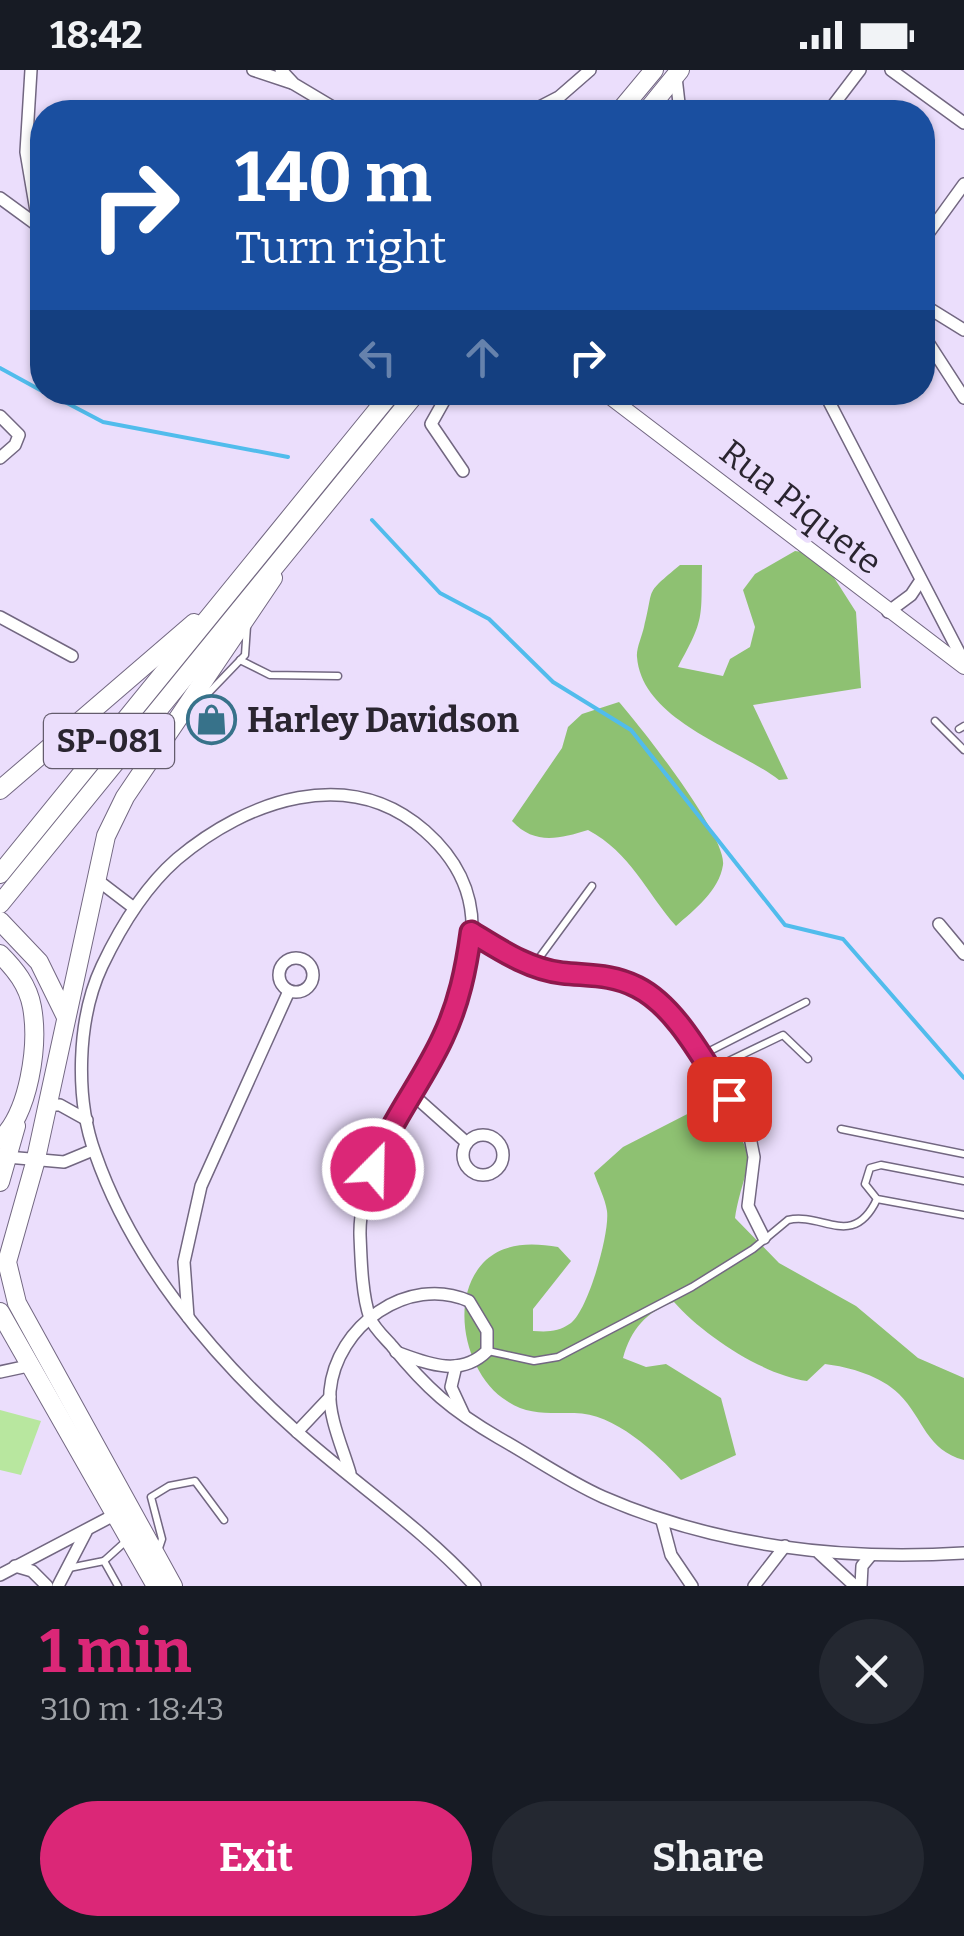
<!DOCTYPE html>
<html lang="en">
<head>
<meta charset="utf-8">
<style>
	body { margin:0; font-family:Bitter,serif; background:#242831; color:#f1f3f6; height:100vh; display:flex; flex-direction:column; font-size:38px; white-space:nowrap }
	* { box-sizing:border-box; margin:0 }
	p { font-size:32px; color:#9ea1a6 }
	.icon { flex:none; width:55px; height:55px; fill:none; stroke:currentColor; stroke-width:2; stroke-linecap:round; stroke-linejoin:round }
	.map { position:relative; height:1516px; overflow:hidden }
	.details { display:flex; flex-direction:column; background:#171b24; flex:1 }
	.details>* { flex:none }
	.hud { position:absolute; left:30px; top:30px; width:905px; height:305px; border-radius:40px; box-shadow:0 2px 8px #0004; background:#1a4fa0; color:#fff; overflow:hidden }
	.pin { position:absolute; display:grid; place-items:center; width:85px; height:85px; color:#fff; margin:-42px; border-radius:20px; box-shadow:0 5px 15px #0006 }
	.me { position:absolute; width:110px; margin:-55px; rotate:23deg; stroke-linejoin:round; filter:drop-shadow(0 0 8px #0008) }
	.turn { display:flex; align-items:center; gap:35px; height:210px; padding:0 40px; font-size:45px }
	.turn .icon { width:130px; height:130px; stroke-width:2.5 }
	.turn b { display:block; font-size:70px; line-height:85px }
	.lanes { display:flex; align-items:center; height:95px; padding:0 40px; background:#0003; justify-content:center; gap:50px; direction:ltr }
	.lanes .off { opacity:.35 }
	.round { display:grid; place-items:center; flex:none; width:105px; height:105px; border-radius:52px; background:#242831 }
	.overview { display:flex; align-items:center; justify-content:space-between; height:170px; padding:0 40px }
	h1 { font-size:60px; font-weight:700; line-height:75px; color:#db2777 }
	.button { display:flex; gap:20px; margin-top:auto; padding:20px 40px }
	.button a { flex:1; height:115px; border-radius:60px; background:#db2777; color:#fff; font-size:40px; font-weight:700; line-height:115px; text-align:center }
	.button a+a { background:#242831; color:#f1f3f6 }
	.status { display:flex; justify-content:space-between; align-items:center; height:70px; padding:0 50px; background:#171b24; direction:ltr }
	.status svg { height:28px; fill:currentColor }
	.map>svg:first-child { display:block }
	.green { fill:#b8e79f }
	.forest { fill:#8ec172 }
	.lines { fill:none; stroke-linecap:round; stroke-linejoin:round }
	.stream { stroke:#51bcec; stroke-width:4 }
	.service-casing { stroke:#726781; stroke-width:9 }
	.minor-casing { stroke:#726781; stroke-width:14 }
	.tertiary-casing { stroke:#726781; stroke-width:16 }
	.secondary-casing { stroke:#726781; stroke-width:20 }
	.primary-casing { stroke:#726781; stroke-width:20 }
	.service { stroke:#fff; stroke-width:6 }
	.minor { stroke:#fff; stroke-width:11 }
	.tertiary { stroke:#fff; stroke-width:14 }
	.secondary { stroke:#fff; stroke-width:18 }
	.primary { stroke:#fff; stroke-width:18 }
	.route-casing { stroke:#8e194d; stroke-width:25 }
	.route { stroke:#db2777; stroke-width:18 }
	.labels { text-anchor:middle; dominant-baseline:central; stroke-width:10; stroke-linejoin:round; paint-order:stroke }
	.shield { fill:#ebdefc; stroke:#645c6d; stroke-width:2.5 }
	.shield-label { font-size:32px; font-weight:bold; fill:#2a2530 }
	.street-label { font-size:35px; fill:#2a2530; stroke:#ebdefc }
	.poi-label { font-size:35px; font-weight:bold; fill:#2a2530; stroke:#ebdefc; text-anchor:start }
</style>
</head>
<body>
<div class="status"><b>18:42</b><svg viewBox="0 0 49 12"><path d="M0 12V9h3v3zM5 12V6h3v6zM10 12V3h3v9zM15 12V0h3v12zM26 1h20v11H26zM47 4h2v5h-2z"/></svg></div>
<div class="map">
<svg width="964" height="1516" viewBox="0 0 964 1516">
	<rect width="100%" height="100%" fill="#ebdefc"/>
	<polygon class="green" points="0,1340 41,1351 21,1405 0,1400"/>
	<g class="forest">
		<path d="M795,481L819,484L856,542L861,618L753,635L788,709L779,710C738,678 642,651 637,587C636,579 642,566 644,557C655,515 643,526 680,495H702C701,549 705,548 678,597L723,606L730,589L750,577L755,557L743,520L755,504Z"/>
		<path d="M619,632C641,657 727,766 723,795C719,821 694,840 676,856C645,821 631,783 588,760C559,769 534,775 512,751L562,678L568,657L582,644Z"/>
		<path d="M701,1037L722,1042C764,1090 743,1096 735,1148L779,1193L856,1236L918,1288L964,1308V1390C926,1380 924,1349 899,1324C881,1306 850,1297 825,1294L807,1311C763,1305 703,1265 674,1232C646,1242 631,1259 623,1288L646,1297L666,1294L721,1328L736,1385L681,1410C656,1382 613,1342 573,1343C549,1343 528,1345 507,1331C465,1305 447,1227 486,1190C506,1172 533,1173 558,1177L571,1191L533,1239V1261C548,1262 558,1262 571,1253C588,1240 610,1163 607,1141C605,1128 598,1115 594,1103L623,1077Z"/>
	</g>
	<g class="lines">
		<g class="stream">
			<polyline points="0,298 42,321"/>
			<polyline points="46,322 103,352 288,387"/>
			<polyline points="372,450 440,523 489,549 553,612 631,660 785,855 843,869 964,1008"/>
		</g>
		<defs>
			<g id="service">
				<polyline points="240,590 270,605 338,606"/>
				<polyline points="194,638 245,585 247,556"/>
				<polyline points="935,651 964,680"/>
				<polyline points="959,659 964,656"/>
				<polyline points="534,895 592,816"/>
				<polyline points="700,986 806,932"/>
				<polyline points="710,1000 783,965 808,989"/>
				<polyline points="841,1059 964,1084"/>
				<polyline points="964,1111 881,1095 870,1098 865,1114 877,1129 964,1145"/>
				<path d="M488,1281L534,1291L558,1287L692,1217L753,1179L788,1150C823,1142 853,1180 877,1129"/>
				<polyline points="158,1481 162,1469 151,1427 169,1416 195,1411 224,1450"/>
				<polyline points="104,1491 125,1472"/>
				<polyline points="69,1498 104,1491 118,1516"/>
			</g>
			<g id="minor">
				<polyline points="31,0 26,82 42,176"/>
				<polyline points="253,0 292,13"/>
				<polyline points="281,0 294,14 341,42"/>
				<polyline points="891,0 964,53"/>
				<polyline points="676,7 680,42"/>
				<polyline points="530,42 559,27 590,0"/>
				<polyline points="828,42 860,0"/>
				<polyline points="0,128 37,155"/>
				<polyline points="922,172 964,114"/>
				<polyline points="922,234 964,260"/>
				<polyline points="922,263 964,328"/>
				<polyline points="449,322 431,354 463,401"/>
				<polyline points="824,322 964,592"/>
				<polyline points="0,346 19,365 15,375 0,388"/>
				<polyline points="888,542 911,525 921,510"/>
				<polyline points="0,547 72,586"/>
				<polyline points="96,809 134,838"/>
				<polyline points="939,854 964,884"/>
				<polyline points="471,862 526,893 559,903 605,904 639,918 666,939 748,1057 754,1087 748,1136 764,1168"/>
				<circle cx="296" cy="905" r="17"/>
				<polyline points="411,1023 467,1073"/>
				<polyline points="46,1035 60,1035 87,1050"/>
				<circle cx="483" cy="1085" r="20"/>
				<polyline points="7,1087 64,1092 93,1080"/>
				<polyline points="188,1247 184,1192 201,1116 289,921"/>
				<polyline points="456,1296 451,1317 464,1345"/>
				<polyline points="0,1302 28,1296"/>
				<polyline points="297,1362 330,1327"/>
				<path d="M350,1403C343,1379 328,1346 330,1321C336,1256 408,1204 469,1231L487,1261V1281C460,1308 426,1293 396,1282"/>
				<polyline points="662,1451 671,1485 692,1516"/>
				<polyline points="819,1483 855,1516"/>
				<polyline points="15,1496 32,1501 47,1516"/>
				<polyline points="0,1505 116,1444"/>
				<polyline points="58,1516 86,1462"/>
				<path d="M475,1516C421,1457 354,1413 295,1360C211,1285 132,1190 95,1083C75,1028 77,949 102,896C120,858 145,817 177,789C247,730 349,694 425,761C562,882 357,1037 360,1165C361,1190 362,1226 370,1248C374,1258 385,1268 392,1276C427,1319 451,1340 499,1368C533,1387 567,1411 603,1427C715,1476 842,1491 964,1483"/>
				<polyline points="754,1516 785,1476"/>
				<polyline points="861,1516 862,1496 871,1485"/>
			</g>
			<polyline id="tertiary" points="603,322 964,597"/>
			<g id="secondary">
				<polyline points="0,1112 16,1056"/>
				<polyline points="0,1242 156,1516"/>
				<polyline points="173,1516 17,1233 7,1192 35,1093 106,766 125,727 273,508"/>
			</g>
			<g id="primary">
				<polyline points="619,42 654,0"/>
				<polyline points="646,42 680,0"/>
				<polyline points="0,720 194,553"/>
				<polyline points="0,804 392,322"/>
				<polyline points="0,834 417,322"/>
				<polyline points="0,851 39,892 66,947"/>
				<path d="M0,884C15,899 28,915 32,937C39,976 29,1043 0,1070"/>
			</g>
		</defs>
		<use href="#service" class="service-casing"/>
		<use href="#minor" class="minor-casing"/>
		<use href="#tertiary" class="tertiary-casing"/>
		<use href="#secondary" class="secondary-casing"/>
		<use href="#primary" class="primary-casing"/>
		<use href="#service" class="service"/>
		<use href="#minor" class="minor"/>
		<use href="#tertiary" class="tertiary"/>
		<use href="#secondary" class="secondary"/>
		<use href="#primary" class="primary"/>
	</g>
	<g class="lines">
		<defs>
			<path id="route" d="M373,1099C390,1051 422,1013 443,967C459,933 466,899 471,862C499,879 528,899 562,903C589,906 611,904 637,917C677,937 704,992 729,1029"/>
		</defs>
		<use href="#route" class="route-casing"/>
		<use href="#route" class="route"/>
	</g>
	<defs>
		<symbol id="shop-ring" viewBox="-11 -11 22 22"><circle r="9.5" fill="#ebdefc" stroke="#37728a" stroke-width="1.5"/><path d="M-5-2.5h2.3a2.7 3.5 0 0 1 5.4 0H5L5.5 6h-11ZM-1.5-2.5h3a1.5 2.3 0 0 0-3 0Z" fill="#37728a"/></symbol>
	</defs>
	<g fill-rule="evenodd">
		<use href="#shop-ring" x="184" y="622" width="55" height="55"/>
	</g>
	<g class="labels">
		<rect class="shield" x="44" y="644" width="130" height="54" rx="8"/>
		<g class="shield-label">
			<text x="109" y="671">SP-081</text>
		</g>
		<g class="street-label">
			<text transform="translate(801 437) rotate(38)">Rua Piquete</text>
		</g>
		<g class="poi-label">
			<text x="247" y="650">Harley Davidson</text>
		</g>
	</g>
</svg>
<div class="pin" style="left:729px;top:1029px;background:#d93025"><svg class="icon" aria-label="arrive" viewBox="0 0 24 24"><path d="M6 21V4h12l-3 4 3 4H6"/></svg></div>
<svg class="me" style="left:373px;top:1099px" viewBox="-20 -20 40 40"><circle r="17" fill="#db2777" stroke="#fff" stroke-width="3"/><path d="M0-11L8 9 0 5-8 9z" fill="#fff"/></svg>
<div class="hud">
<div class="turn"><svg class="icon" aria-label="right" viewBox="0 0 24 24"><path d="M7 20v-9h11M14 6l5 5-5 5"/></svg><div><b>140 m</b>Turn right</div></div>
<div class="lanes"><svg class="icon off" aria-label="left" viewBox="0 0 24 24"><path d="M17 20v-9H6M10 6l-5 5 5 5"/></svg><svg class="icon off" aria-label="ahead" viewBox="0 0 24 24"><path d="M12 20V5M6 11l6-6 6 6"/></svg><svg class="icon" aria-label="right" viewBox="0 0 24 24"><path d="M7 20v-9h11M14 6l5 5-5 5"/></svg></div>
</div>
</div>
<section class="details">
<div class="overview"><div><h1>1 min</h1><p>310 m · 18:43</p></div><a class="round"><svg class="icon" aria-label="close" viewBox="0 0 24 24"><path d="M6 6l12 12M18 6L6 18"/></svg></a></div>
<div class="button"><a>Exit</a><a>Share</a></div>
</section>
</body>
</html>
